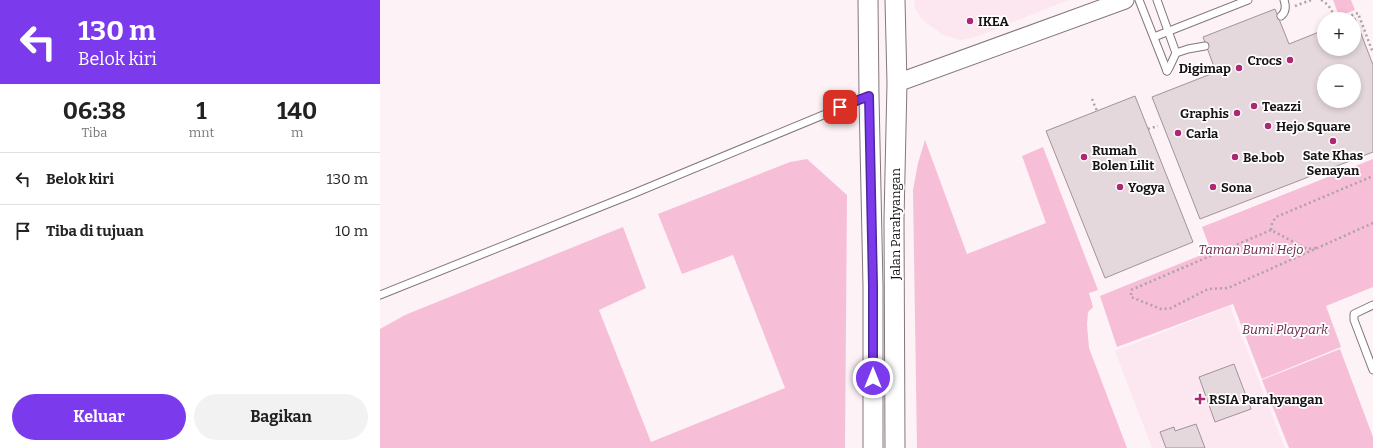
<!DOCTYPE html>
<html lang="id">
<head>
<meta charset="utf-8">
<style>
	body { margin:0; font-family:Bitter,serif; background:#f2f2f2; color:#222; height:100vh; display:flex; flex-direction:column; font-size:15px; white-space:nowrap }
	* { box-sizing:border-box; margin:0 }
	p { font-size:13px; color:#767676 }
	.icon { flex:none; width:22px; height:22px; fill:none; stroke:currentColor; stroke-width:2; stroke-linecap:round; stroke-linejoin:round }
	.map { position:relative; flex:1; overflow:hidden }
	.panel { display:flex; flex-direction:column; background:#fff; width:380px }
	.panel>* { flex:none }
	.banner { background:#7c3aed; color:#fff; overflow:hidden }
	.controls { position:absolute; left:937px; top:12px; display:grid; gap:8px }
	.controls a { display:grid; place-items:center; width:44px; height:44px; border-radius:50%; background:#fff; box-shadow:0 2px 6px #0003; font-size:20px }
	.pin { position:absolute; display:grid; place-items:center; width:34px; height:34px; color:#fff; margin:-17px; border-radius:8px; box-shadow:0 2px 6px #0006 }
	.me { position:absolute; width:44px; margin:-22px; rotate:0deg; stroke-linejoin:round; filter:drop-shadow(0 0 3px #0008) }
	.turn { display:flex; align-items:center; gap:14px; height:84px; padding:0 12px; font-size:18px }
	.turn .icon { width:52px; height:52px; stroke-width:2.5 }
	.turn b { display:block; font-size:28px; line-height:34px }
	.eta { display:flex; justify-content:space-evenly; align-items:center; height:68px; text-align:center }
	.eta b { font-size:24px; font-weight:700; line-height:28px }
	.action { display:flex; gap:8px; margin-top:auto; padding:8px 12px }
	.action a { flex:1; height:46px; border-radius:24px; background:#7c3aed; color:#fff; font-size:16px; font-weight:700; line-height:46px; text-align:center }
	.action a+a { background:#f2f2f2; color:#222 }
	ul { padding:0; list-style:none }
	li { display:flex; align-items:center; gap:12px; height:52px; padding:0 12px; border-top:1px solid #e0e0e0 }
	li div { flex:1 }
	li b { display:block; font-size:15px }
	li em { font-style:normal }
	main { display:flex; flex:1; min-height:0 }
	.map>svg:first-child { display:block }
	.built { fill:#fce6ef }
	.green { fill:#f7bed7 }
	.building { fill:#e5d8dd; stroke:#a09499; fill-rule:evenodd }
	.lines { fill:none; stroke-linecap:round; stroke-linejoin:round }
	.service-casing { stroke:#83777c; stroke-width:9 }
	.tertiary-casing { stroke:#83777c; stroke-width:19 }
	.secondary-casing { stroke:#83777c; stroke-width:21 }
	.path { stroke:#aba3a6; stroke-width:2.5; stroke-dasharray:2 3; stroke-linecap:butt }
	.service { stroke:#fff; stroke-width:7 }
	.tertiary { stroke:#fff; stroke-width:17 }
	.secondary { stroke:#fff; stroke-width:19 }
	.route-casing { stroke:#51269a; stroke-width:10 }
	.route { stroke:#7c3aed; stroke-width:7 }
	.poi-dot { fill:#ab2873; stroke:#fff; stroke-width:1.5 }
	.labels { text-anchor:middle; dominant-baseline:central; stroke-width:3.5; stroke-linejoin:round; paint-order:stroke }
	.poi-label { font-size:13px; font-weight:bold; fill:#171214; stroke:#fff; text-anchor:start }
	.street-label { font-size:13px; fill:#171214; stroke:#fff }
	.park-label { font-size:13px; font-style:italic; fill:#6c284c; stroke:#fff }
</style>
</head>
<body>
<main>
<section class="panel">
<div class="banner">
<div class="turn"><svg class="icon" aria-label="left" viewBox="0 0 24 24"><path d="M17 20v-9H6M10 6l-5 5 5 5"/></svg><div><b>130 m</b>Belok kiri</div></div>
</div>
<div class="eta">
<div><b>06:38</b><p>Tiba</p></div>
<div><b>1</b><p>mnt</p></div>
<div><b>140</b><p>m</p></div>
</div>
<ul>
<li><svg class="icon" aria-label="left" viewBox="0 0 24 24"><path d="M17 20v-9H6M10 6l-5 5 5 5"/></svg><div><b>Belok kiri</b></div><em>130 m</em></li>
<li><svg class="icon" aria-label="arrive" viewBox="0 0 24 24"><path d="M6 21V4h12l-3 4 3 4H6"/></svg><div><b>Tiba di tujuan</b></div><em>10 m</em></li>
</ul>
<div class="action"><a>Keluar</a><a>Bagikan</a></div>
</section>
<div class="map">
<svg width="993" height="448" viewBox="0 0 993 448">
	<rect width="100%" height="100%" fill="#fdf3f7"/>
	<g class="built">
		<polygon points="534,0 688,0 596,37 581,40 563,35 549,25 541,18 535,8"/>
		<polygon points="850,306 905,448 772,448 735,351"/>
	</g>
	<g class="green">
		<polygon points="953,0 971,0 975,10 959,16"/>
		<polygon points="545,140 587,254 666,223 642,156 663,147 718,290 709,293 713,307 708,312 707,325 709,348 747,448 537,448 533,190 538,163"/>
		<polygon points="427,159 467,195 465,448 0,448 0,329 25,315 243,227 266,288 219,310 271,442 405,388 353,255 302,274 278,214 410,162"/>
		<polygon points="993,159 993,287 946,306 961,347 882,379 853,304 737,347 720,296 831,251 822,227"/>
		<polygon points="960,349 993,437 993,448 909,448 882,380"/>
	</g>
	<g class="building">
		<path d="M895,9L909,44L944,30V49H974V19H973L975,18L993,65V152L820,219L772,97L836,72L823,37ZM944,71H974V101H944Z"/>
		<polygon points="755,96 813,242 725,278 666,131"/>
		<polygon points="854,364 871,409 835,422 819,377"/>
		<polygon points="816,424 825,448 786,448 780,432 794,427 795,431"/>
	</g>
	<g class="lines">
		<defs>
			<g id="service">
				<polyline points="759,0 787,71"/>
				<polyline points="777,0 796,53 789,68 787,71"/>
				<path d="M901,16C906,12 906,6 904,0"/>
				<polyline points="774,37 868,0"/>
				<polyline points="796,53 808,49 825,46"/>
				<polyline points="0,295 250,195 489,96"/>
				<polyline points="993,305 974,314 974,320 993,370"/>
			</g>
			<polyline id="tertiary" points="517,83 745,0"/>
			<g id="secondary">
				<polyline points="488,0 489,96 493,286 493,448"/>
				<polyline points="515,448 514,219 517,83 515,0"/>
			</g>
		</defs>
		<use href="#service" class="service-casing"/>
		<use href="#tertiary" class="tertiary-casing"/>
		<use href="#secondary" class="secondary-casing"/>
		<g class="path">
			<path d="M941,0C949,4 952,11 956,19"/>
			<polyline points="915,6 931,0"/>
			<polyline points="962,19 978,13 993,53"/>
			<polyline points="712,99 717,111"/>
			<polyline points="768,129 778,126"/>
			<polyline points="891,230 892,223 896,217 993,176"/>
			<polyline points="936,248 927,249 891,230 751,290 751,297 781,309 791,308 828,289 848,288 993,223"/>
		</g>
		<use href="#service" class="service"/>
		<use href="#tertiary" class="tertiary"/>
		<use href="#secondary" class="secondary"/>
	</g>
	<g class="lines">
		<defs>
			<polyline id="route" points="460,107 489,96 493,286 493,378"/>
		</defs>
		<use href="#route" class="route-casing"/>
		<use href="#route" class="route"/>
	</g>
	<g class="poi-dot">
		<circle cx="590" cy="21" r="4"/>
		<circle cx="910" cy="60" r="4"/>
		<circle cx="859" cy="68" r="4"/>
		<circle cx="874" cy="106" r="4"/>
		<circle cx="857" cy="113" r="4"/>
		<circle cx="888" cy="126" r="4"/>
		<circle cx="798" cy="133" r="4"/>
		<circle cx="953" cy="141" r="4"/>
		<circle cx="704" cy="157" r="4"/>
		<circle cx="855" cy="157" r="4"/>
		<circle cx="740" cy="187" r="4"/>
		<circle cx="833" cy="187" r="4"/>
		<path d="M818 393h4v4h4v4h-4v4h-4v-4h-4v-4h4z"/>
	</g>
	<g class="labels">
		<g class="poi-label">
			<text x="598" y="21">IKEA</text>
			<text x="902" y="60" text-anchor="end">Crocs</text>
			<text x="851" y="68" text-anchor="end">Digimap</text>
			<text x="882" y="106">Teazzi</text>
			<text x="849" y="113" text-anchor="end">Graphis</text>
			<text x="896" y="126">Hejo Square</text>
			<text x="806" y="133">Carla</text>
			<text x="712" y="150">Rumah<tspan x="712" dy="15">Bolen Lilit</tspan></text>
			<text x="953" y="155" text-anchor="middle">Sate Khas<tspan x="953" dy="15">Senayan</tspan></text>
			<text x="863" y="157">Be.bob</text>
			<text x="748" y="187">Yogya</text>
			<text x="841" y="187">Sona</text>
			<text x="829" y="399">RSIA Parahyangan</text>
		</g>
		<g class="street-label">
			<text transform="translate(515 224) rotate(-90)">Jalan Parahyangan</text>
		</g>
		<g class="park-label">
			<text x="871" y="249">Taman Bumi Hejo</text>
			<text x="905" y="329">Bumi Playpark</text>
		</g>
	</g>
</svg>
<div class="controls">
<a>+</a>
<a>−</a>
</div>
<div class="pin" style="left:460px;top:107px;background:#d93025"><svg class="icon" aria-label="arrive" viewBox="0 0 24 24"><path d="M6 21V4h12l-3 4 3 4H6"/></svg></div>
<svg class="me" style="left:493px;top:378px" viewBox="-20 -20 40 40"><circle r="17" fill="#7c3aed" stroke="#fff" stroke-width="3"/><path d="M0-11L8 9 0 5-8 9z" fill="#fff"/></svg>
</div>
</main>
</body>
</html>
